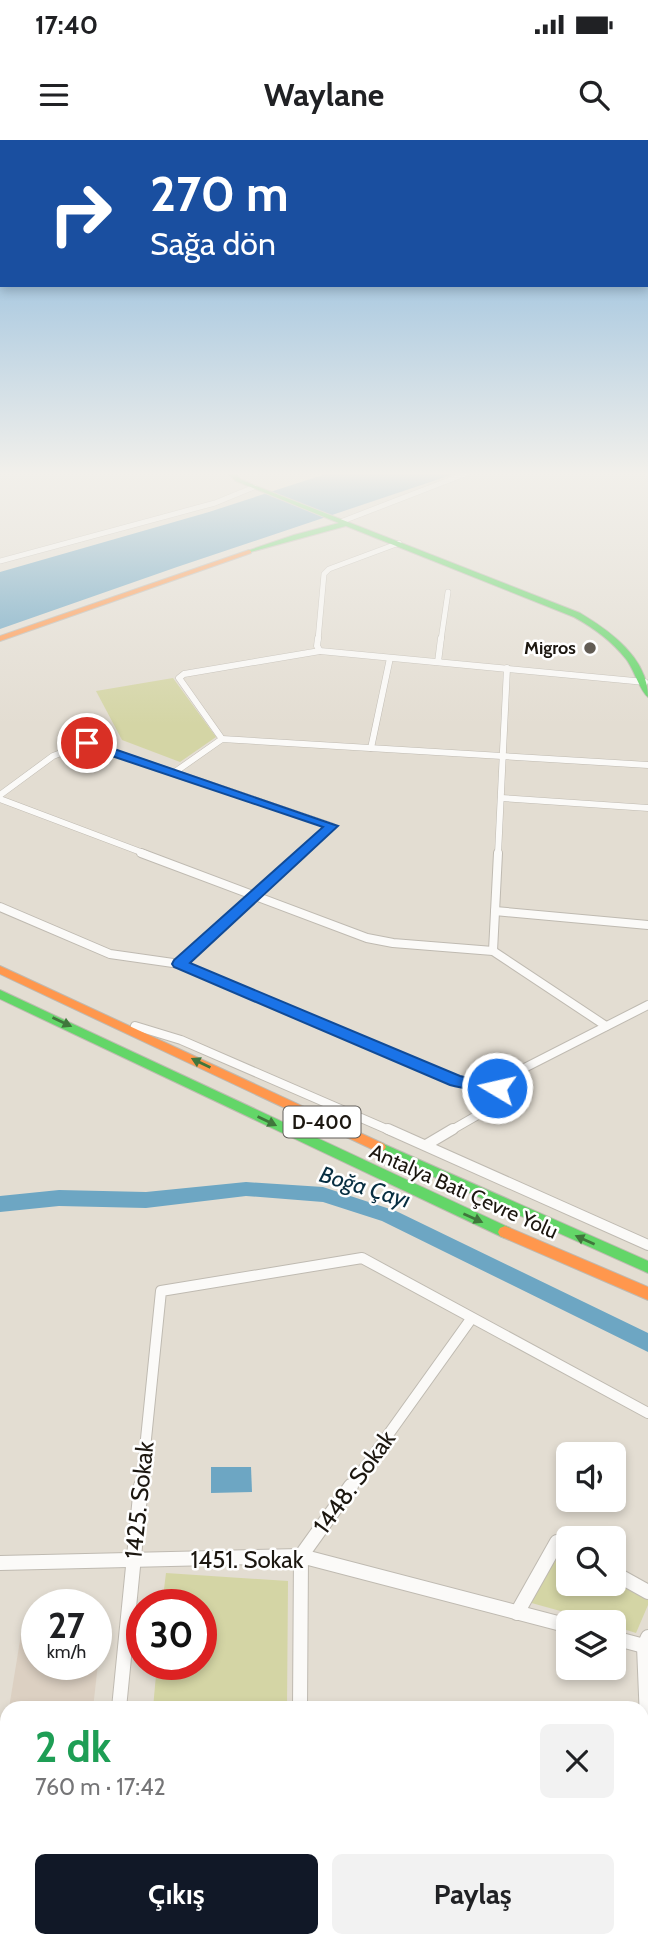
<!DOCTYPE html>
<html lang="tr">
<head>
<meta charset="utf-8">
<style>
	body { margin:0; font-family:Cabin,sans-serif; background:#f2f2f2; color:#202124; height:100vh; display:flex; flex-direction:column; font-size:26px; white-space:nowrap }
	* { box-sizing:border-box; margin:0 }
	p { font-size:23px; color:#757577 }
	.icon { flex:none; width:38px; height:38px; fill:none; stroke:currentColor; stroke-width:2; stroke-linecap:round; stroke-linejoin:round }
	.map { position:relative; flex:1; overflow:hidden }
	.details { position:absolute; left:0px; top:1561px; width:649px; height:247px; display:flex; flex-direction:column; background:#fff; border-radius:21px 21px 0 0; box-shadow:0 4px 10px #0003 }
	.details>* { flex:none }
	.banner { position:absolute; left:0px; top:0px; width:649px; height:147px; box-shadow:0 4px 10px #0003; background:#1a4fa0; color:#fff; overflow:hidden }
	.buttons { position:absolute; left:556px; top:1302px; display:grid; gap:14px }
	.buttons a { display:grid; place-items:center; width:70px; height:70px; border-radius:10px; background:#fff; box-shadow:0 4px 10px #0003; font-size:35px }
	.speed { position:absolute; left:21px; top:1449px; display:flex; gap:14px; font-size:35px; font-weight:700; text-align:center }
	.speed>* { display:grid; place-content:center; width:91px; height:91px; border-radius:50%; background:#fff; box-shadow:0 4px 10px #0003; line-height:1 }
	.speed small { font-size:18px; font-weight:400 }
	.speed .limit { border:10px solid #d22; background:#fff; color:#111 }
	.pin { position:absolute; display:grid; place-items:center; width:60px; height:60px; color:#fff; margin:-30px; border:4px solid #fff; border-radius:50%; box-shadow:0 2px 7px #0007 }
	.me { position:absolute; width:77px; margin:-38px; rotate:279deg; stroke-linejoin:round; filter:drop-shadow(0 0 5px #0008) }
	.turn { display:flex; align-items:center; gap:24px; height:147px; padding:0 35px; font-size:32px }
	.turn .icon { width:91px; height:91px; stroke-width:2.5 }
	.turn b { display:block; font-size:49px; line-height:60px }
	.round { display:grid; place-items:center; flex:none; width:74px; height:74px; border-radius:10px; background:#f2f2f2 }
	.headline { display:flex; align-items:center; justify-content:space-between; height:119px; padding:0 35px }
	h1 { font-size:42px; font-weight:800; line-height:52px; color:#1e9e55 }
	.cta { display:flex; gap:14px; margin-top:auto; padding:14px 35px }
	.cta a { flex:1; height:80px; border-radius:10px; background:#111827; color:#fff; font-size:28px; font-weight:800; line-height:80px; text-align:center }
	.cta a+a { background:#f2f2f2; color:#202124 }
	.status { display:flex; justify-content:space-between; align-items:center; height:49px; padding:0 35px; background:#fff; direction:ltr }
	.status svg { height:19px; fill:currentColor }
	header { display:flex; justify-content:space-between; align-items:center; height:91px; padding:0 35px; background:#fff; font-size:32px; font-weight:800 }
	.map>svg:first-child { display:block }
	.medical { fill:#dcd0c2 }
	.green { fill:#d4d5a5 }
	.water { fill:#6da6c3 }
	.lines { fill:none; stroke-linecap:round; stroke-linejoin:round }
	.river { fill:#6da6c3; fill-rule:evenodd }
	.street-far4-casing { stroke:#bfbab1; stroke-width:6 }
	.street-far3-casing { stroke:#bfbab1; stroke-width:7 }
	.street-far2-casing { stroke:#bfbab1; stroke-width:10 }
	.street-far1-casing { stroke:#bfbab1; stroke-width:12 }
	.street-casing { stroke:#bfbab1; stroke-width:16 }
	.fast-casing { stroke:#bfbab1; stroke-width:2 }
	.slow-casing { stroke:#bfbab1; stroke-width:2 }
	.street-far4 { stroke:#fbfaf8; stroke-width:5 }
	.street-far3 { stroke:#fbfaf8; stroke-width:6 }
	.street-far2 { stroke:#fbfaf8; stroke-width:8 }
	.street-far1 { stroke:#fbfaf8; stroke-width:10 }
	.street { stroke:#fbfaf8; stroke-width:14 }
	.fast { fill:#63d668; fill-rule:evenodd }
	.slow { fill:#ff974d; fill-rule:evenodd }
	.oneway { fill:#40763c }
	.route { fill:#1a73e8; stroke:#114b97; stroke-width:2 }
	.poi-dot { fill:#625c54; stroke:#fff; stroke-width:2.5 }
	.labels { text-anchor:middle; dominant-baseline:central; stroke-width:5; stroke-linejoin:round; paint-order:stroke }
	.far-poi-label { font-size:18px; font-weight:bold; fill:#1c1710; stroke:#fff; text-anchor:end }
	.shield { fill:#fff; stroke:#605d58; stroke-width:2 }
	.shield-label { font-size:19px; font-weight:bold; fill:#1c1710 }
	.street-label { font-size:21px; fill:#1c1710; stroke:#fff }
	.water-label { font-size:23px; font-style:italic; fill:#072e41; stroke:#fff }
	.near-street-label { font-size:24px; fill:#1c1710; stroke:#fff }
</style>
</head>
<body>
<div class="status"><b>17:40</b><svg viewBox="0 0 49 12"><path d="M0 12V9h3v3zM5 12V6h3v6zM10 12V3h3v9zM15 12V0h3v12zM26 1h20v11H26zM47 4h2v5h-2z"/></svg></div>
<header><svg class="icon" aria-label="menu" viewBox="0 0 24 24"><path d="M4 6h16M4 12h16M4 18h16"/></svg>Waylane<svg class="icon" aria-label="search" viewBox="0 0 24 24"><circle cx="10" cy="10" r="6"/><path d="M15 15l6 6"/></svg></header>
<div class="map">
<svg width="648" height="1807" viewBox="0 0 648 1807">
	<rect width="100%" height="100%" fill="#e3ddd2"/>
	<polygon class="medical" points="96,1480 103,1480 93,1568 9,1568 23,1482 37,1481 37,1524 96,1524"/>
	<g class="green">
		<polygon points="173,538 216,597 180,622 122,600 96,551"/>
		<polygon points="560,1414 569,1418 569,1444 614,1444 614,1440 648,1456 648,1465 636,1493 614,1486 614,1482 600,1482 528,1462"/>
		<polygon points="166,1433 288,1441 287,1568 153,1568 157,1524 201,1524 201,1465 162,1465"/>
	</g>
	<g class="water">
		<polygon points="332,332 460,332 177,427 0,489 0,432 209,372"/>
		<polygon points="211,1327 251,1327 252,1352 211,1353"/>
	</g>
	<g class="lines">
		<polygon class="river" points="246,1042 323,1047 396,1071 648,1193 648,1212 382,1081 323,1062 246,1056 146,1068 59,1066 0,1072 0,1056 59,1050 146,1052"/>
		<defs>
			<g id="street-far4">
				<polyline points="343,381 470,332"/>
				<polyline points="0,421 215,363 254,347"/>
				<polyline points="318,500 324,434 329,429 399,403"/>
				<polyline points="441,500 448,452"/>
			</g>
			<g id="street-far3">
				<polyline points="318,498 317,506 320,511 645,542"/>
				<polyline points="438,522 441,498"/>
				<polyline points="222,599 179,538 184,534 320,511"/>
				<polyline points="371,608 390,518"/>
				<polyline points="175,632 222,599 648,625"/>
				<polyline points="0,655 53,616 87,603 332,686 301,714"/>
				<polyline points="501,658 648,668"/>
				<polyline points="0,659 146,714"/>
				<polyline points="498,714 507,528"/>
			</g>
			<g id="street-far2">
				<polyline points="141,713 367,798 393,803 493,811 606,886"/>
				<polyline points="0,767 110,814 180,824 428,930 469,944 495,943 648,865"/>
				<polyline points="495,771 648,785"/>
				<polyline points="493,811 498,713"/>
				<polyline points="180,824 303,713"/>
				<polyline points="135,886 181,900 391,991"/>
				<polyline points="450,991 490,968 496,960 495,943"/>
			</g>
			<g id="street-far1">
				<polyline points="388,989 648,1105"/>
				<polyline points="426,1005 453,989"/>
				<polyline points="141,1348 161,1151 362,1118 648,1273"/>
				<polyline points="350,1348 471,1179"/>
			</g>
			<g id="street">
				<polyline points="0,1423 301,1416 569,1486"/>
				<polyline points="614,1433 648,1452"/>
				<polyline points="517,1473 557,1402 569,1408"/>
				<polyline points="648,1497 644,1506 648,1604"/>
				<polyline points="614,1498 644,1506"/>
				<polyline points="119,1568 141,1346"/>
				<polyline points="300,1568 301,1416 351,1346"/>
				<polyline points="0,1704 7,1704"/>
				<polyline points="642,1773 648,1774"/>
				<polyline points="521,1801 521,1807"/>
				<polyline points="51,1807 55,1801"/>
			</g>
			<g id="fast">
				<path d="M227,332H234L240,339L256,346L580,473C610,491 648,518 648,557C640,551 634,529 626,519C612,501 594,488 574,477L346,386L247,413V411L294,395L339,383L236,341Z"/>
				<polygon points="0,850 510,1088 512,1092 510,1096 505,1098 500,1096 0,859"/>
				<polygon points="379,1002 648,1121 648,1133 374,1010 372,1007 374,1004"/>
			</g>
			<g id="slow">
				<polygon points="249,410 251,411 251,413 0,501 0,496"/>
				<polygon points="0,826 384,1004 386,1007 384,1010 374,1010 0,834"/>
				<polygon points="505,1086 648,1147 648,1160 500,1096 498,1092 500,1088"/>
			</g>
		</defs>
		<use href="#street-far4" class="street-far4-casing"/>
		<use href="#street-far3" class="street-far3-casing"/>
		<use href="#street-far2" class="street-far2-casing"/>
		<use href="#street-far1" class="street-far1-casing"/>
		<use href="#street" class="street-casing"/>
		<use href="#fast" class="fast-casing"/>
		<use href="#slow" class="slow-casing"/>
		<use href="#street-far4" class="street-far4"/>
		<use href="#street-far3" class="street-far3"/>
		<use href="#street-far2" class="street-far2"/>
		<use href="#street-far1" class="street-far1"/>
		<use href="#street" class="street"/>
		<use href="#fast" class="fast"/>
		<use href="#slow" class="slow"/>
	</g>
	<defs><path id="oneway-solid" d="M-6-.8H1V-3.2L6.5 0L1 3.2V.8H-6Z" transform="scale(1.75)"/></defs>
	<g class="oneway">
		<use href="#oneway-solid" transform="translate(62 882) rotate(25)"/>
		<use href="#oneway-solid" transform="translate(201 923) rotate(-154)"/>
		<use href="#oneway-solid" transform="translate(267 981) rotate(26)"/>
		<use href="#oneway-solid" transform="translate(473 1078) rotate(24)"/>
		<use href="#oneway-solid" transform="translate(585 1100) rotate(-156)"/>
	</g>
	<linearGradient id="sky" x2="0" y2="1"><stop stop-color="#77aed9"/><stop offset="0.57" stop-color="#f2f0eb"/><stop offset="1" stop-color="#f2f0eb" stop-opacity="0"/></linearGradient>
	<rect width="648" height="585" fill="url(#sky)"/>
	<path class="route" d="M82,601H91L338,686L190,823L460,936L477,940L501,939L505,948L503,952L497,954C483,950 467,950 450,945L174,827L172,824L174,820L323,687L82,606Z"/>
	<circle class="poi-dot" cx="590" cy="508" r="7"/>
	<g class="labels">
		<g class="far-poi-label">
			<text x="576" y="508">Migros</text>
		</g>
		<rect class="shield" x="283.5" y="966.5" width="77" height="31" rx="5"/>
		<g class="shield-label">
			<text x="322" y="982">D-400</text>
		</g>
		<g class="street-label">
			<text transform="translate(464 1051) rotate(24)">Antalya Batı Çevre Yolu</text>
		</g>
		<g class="water-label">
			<text transform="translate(365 1047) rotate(17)">Boğa Çayı</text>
		</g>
		<g class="near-street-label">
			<text transform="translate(354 1342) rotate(-54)">1448. Sokak</text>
			<text transform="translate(139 1360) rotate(-84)">1425. Sokak</text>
			<text x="247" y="1419">1451. Sokak</text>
		</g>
	</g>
</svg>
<div class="buttons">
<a><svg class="icon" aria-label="sound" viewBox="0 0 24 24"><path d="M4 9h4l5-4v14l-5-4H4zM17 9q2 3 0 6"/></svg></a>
<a><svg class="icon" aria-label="search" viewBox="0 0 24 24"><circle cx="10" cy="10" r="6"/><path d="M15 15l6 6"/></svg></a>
<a><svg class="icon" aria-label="layers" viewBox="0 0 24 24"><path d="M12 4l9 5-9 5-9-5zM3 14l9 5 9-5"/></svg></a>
</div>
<div class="speed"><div>27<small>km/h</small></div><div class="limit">30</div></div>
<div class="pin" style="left:87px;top:603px;background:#d93025"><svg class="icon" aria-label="arrive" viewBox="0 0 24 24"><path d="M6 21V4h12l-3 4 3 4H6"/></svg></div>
<svg class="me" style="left:497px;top:948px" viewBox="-20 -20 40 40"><circle r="17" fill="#1a73e8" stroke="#fff" stroke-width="3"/><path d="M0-11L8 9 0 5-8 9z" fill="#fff"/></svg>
<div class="banner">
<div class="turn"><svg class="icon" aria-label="right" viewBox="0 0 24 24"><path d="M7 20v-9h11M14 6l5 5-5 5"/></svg><div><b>270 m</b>Sağa dön</div></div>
</div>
<section class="details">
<div class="headline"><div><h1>2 dk</h1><p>760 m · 17:42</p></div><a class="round"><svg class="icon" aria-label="close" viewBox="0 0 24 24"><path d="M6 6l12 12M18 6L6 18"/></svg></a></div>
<div class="cta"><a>Çıkış</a><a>Paylaş</a></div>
</section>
</div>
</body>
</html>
